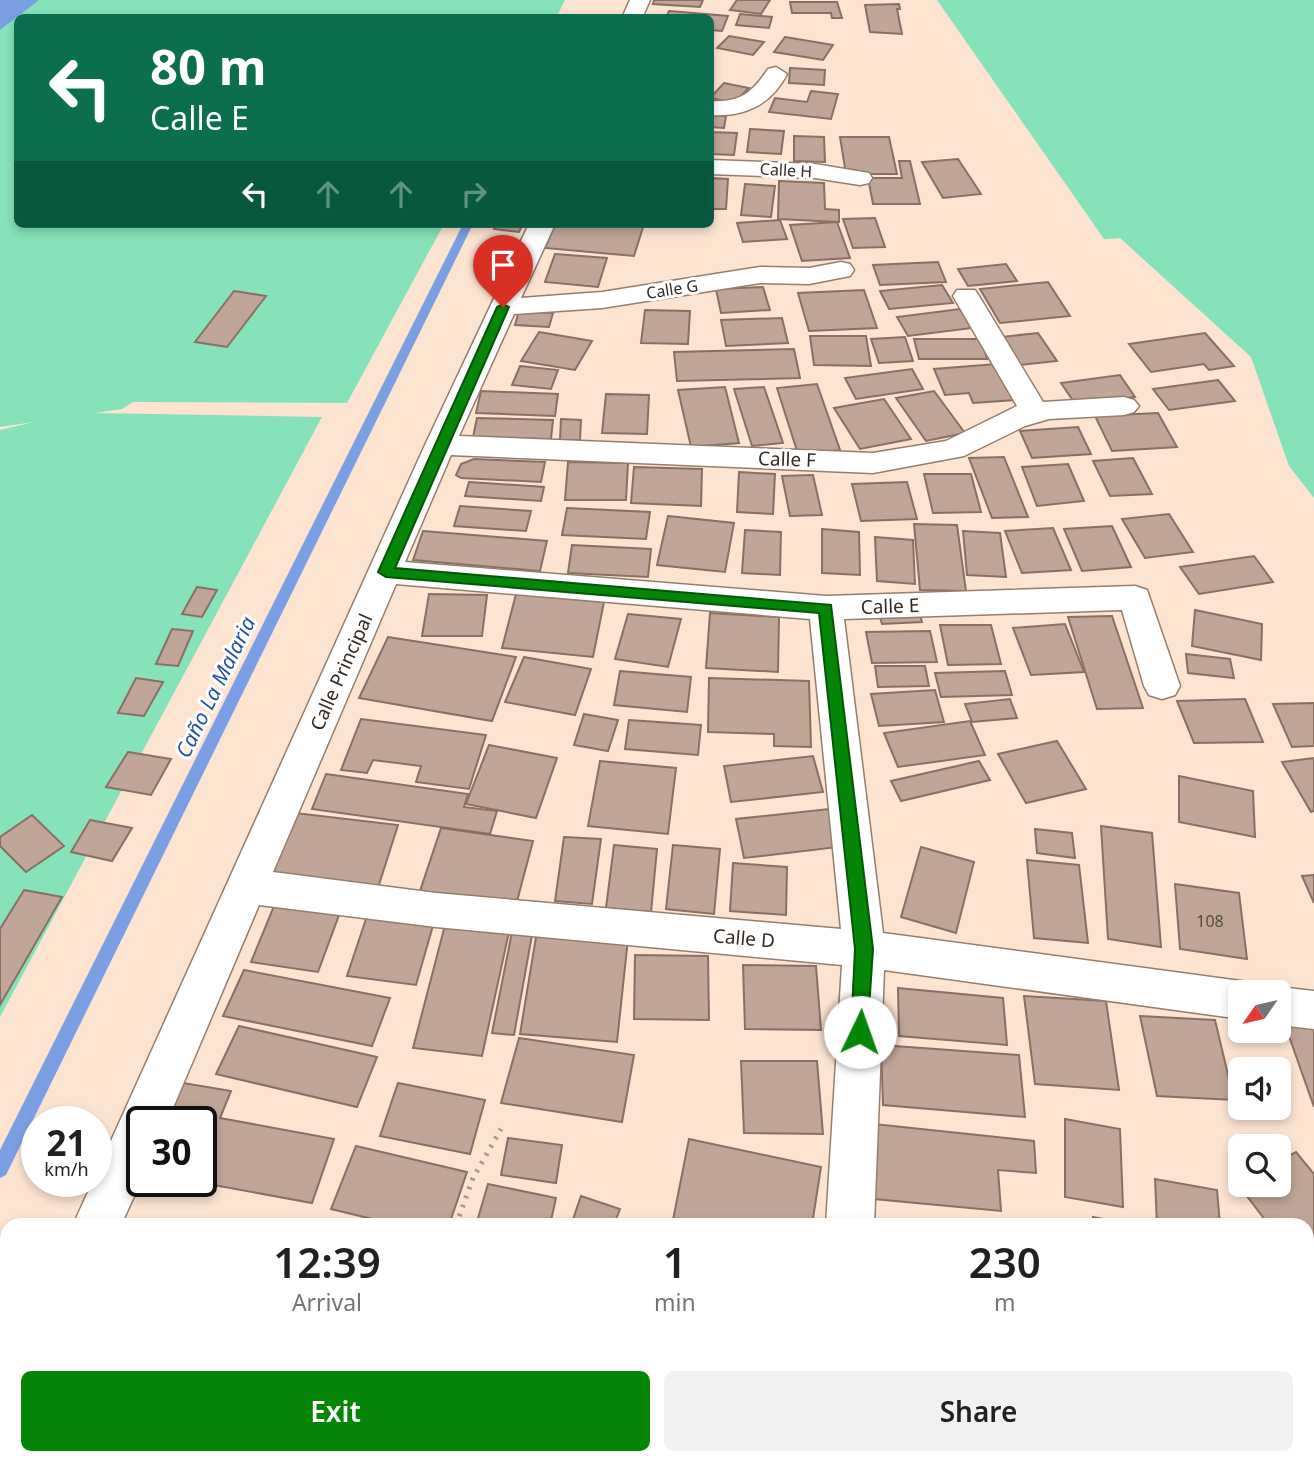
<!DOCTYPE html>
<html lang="en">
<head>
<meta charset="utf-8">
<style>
	body { margin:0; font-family:"Noto Sans",sans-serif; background:#f2f2f2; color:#202124; height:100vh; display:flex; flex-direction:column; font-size:26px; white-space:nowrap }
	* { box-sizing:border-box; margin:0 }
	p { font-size:23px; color:#757577 }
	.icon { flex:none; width:38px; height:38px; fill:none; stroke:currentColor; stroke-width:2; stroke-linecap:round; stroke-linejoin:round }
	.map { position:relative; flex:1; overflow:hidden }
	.side { position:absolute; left:0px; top:1218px; width:1314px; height:247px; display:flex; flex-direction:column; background:#fff; border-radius:21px 21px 0 0; box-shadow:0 4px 10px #0003 }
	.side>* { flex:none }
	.hud { position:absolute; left:14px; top:14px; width:700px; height:214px; border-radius:10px; box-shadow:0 4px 10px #0003; background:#0b6e4f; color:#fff; overflow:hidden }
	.needle { width:46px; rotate:236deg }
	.fabs { position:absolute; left:1228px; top:980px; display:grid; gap:14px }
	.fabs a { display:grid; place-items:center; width:63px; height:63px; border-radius:10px; background:#fff; box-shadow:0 4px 10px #0003; font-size:35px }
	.speed { position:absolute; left:21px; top:1106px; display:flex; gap:14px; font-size:35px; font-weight:700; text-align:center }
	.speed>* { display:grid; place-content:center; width:91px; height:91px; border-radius:50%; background:#fff; box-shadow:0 4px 10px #0003; line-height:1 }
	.speed small { font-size:18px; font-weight:400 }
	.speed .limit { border:4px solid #111; border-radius:10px; background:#fff; color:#111 }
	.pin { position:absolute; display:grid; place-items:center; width:60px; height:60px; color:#fff; margin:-72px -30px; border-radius:50% 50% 50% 0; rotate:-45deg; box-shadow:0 0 7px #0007 }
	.pin .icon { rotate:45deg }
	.me { position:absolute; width:77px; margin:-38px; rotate:3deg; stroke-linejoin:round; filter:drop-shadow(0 0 5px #0008) }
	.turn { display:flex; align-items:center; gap:24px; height:147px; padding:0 21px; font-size:32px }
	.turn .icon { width:91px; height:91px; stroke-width:2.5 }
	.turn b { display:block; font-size:49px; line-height:60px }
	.lanes { display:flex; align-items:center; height:66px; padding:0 21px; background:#0003; justify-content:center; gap:35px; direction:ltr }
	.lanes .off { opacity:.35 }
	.eta { display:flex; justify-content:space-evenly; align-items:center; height:119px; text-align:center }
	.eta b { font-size:42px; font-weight:600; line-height:49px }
	.cta { display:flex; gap:14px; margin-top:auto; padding:14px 21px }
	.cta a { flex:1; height:80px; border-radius:10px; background:#058609; color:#fff; font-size:28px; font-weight:600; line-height:80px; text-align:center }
	.cta a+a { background:#f2f2f2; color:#202124 }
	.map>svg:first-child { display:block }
	.green { fill:#86e2b8 }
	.water { fill:#7b9fe4 }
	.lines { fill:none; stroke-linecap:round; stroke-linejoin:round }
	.stream { fill:#7b9fe4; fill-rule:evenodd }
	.building { fill:#c1a598; stroke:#8a6f64; stroke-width:2 }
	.minor-casing { stroke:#957e6c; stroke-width:3 }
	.path { stroke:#a99688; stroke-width:5; stroke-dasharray:2.5 7; stroke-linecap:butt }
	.minor { fill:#fff; fill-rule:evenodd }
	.route { fill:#058609; stroke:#035706; stroke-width:2 }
	.labels { text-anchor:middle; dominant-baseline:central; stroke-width:6; stroke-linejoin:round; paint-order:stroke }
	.far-street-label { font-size:16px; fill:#342b23; stroke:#fff }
	.number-label { font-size:16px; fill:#574a40 }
	.street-label { font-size:19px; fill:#342b23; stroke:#fff }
	.water-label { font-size:21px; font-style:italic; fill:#2951a3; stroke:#fff }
</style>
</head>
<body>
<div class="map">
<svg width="1314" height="1464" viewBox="0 0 1314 1464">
	<rect width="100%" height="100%" fill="#fde4d1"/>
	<g class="green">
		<polygon points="0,0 565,0 556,18 18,18 18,224 444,224 347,403 133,402 122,409 95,413 322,417 0,1017 0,430 34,422 0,427"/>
		<polygon points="937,0 1314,0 1314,498 1289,466 1251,357 1120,238 1104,239"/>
	</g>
	<polygon class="water" points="0,0 39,0 0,30"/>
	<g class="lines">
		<polygon class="stream" points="463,224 473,224 6,1175 0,1178 0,1150"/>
	</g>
	<g class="building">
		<polygon points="654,0 703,0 700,7 653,4"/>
		<polygon points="737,0 770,0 761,14 730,10"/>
		<polygon points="790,2 837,2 842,18 832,18 831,13 792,13"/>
		<polygon points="899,4 900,9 897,9 902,34 870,32 865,5"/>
		<polygon points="669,11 728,16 722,31 710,30 710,18 666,18"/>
		<polygon points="740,14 772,17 769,28 736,25"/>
		<polygon points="729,36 764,42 753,55 717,48"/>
		<polygon points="785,37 833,45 823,60 774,52"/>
		<polygon points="790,68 825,70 824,85 789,83"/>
		<polygon points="724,83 749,88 734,103 710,98"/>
		<polygon points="811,91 838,94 831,119 769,112 775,98 807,102"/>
		<polygon points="710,115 726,116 724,128 710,127"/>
		<polygon points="750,129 784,131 781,154 747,152"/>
		<polygon points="710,132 737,133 734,155 710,154"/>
		<polygon points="794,136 824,137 825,162 794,161"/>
		<polygon points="840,137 889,137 897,174 846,174"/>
		<polygon points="958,159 981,194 943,198 922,162"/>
		<polygon points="899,161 910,161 920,204 873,204 868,178 902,178"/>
		<polygon points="710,178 728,179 726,209 710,209"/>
		<polygon points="779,181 824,183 825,209 839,210 839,222 778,219"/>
		<polygon points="745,184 775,186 771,217 741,215"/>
		<polygon points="875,218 885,247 853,248 843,219"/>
		<polygon points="780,220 787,239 743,242 737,223"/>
		<polygon points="837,222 850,258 802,261 790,225"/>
		<polygon points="497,224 523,224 519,232 494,229"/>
		<polygon points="555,224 644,224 634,256 545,248"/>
		<polygon points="555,254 607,258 598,287 545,282"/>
		<polygon points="938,262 946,282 880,285 873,265"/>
		<polygon points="1006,264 1017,281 968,286 958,269"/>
		<polygon points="1048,282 1070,316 1000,323 980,289"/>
		<polygon points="942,285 953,303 889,309 880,291"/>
		<polygon points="763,287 770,310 721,313 716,289"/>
		<polygon points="864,290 877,328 809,331 798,293"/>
		<polygon points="234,291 266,296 227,347 195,342"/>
		<polygon points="960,309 972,328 908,336 897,317"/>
		<polygon points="645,310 690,311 688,344 641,343"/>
		<polygon points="519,311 553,313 549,327 515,325"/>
		<polygon points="782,318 788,343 726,346 721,320"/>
		<polygon points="539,332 592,341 575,370 521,361"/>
		<polygon points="1038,333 1057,361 1020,365 1001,337"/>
		<polygon points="1205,333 1234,366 1209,370 1204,364 1151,372 1129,344"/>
		<polygon points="810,336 866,336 871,366 814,365"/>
		<polygon points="905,337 913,361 879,363 871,339"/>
		<polygon points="914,339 982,339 987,359 919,359"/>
		<polygon points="794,349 800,378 677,381 674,352"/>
		<polygon points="997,364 1015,400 973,403 969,393 945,395 934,369"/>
		<polygon points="520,366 558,370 551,389 512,385"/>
		<polygon points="912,369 923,389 856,399 845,378"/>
		<polygon points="1120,375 1135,397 1076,405 1061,383"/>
		<polygon points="1218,380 1235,401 1169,410 1153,389"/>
		<polygon points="817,384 840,450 798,454 777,388"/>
		<polygon points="725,387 739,443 691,447 678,390"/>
		<polygon points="764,387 783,443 752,446 734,389"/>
		<polygon points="481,391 558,394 555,416 476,413"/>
		<polygon points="934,391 965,433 926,441 896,398"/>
		<polygon points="606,394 649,395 647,434 602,433"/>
		<polygon points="884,399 911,439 860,449 834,408"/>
		<polygon points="1158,413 1177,447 1112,451 1095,416"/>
		<polygon points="477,418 553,420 551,439 473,437"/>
		<polygon points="561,419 581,420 580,440 560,440"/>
		<polygon points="1078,427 1091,454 1032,458 1020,431"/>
		<polygon points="1004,457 1028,517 992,518 969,458"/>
		<polygon points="1133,458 1152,494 1110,496 1093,461"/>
		<polygon points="474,459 545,462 541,482 461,478 456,475 461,464"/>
		<polygon points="568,462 628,463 626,500 565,500"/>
		<polygon points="1068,464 1084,501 1037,506 1022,467"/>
		<polygon points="634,467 702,469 701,506 631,503"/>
		<polygon points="739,472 775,474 773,514 737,512"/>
		<polygon points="924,474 971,474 981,512 933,513"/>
		<polygon points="813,475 822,515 790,516 782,476"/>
		<polygon points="469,482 544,487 541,501 465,496"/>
		<polygon points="907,482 917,519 861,521 852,484"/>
		<polygon points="460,506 531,511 526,531 454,526"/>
		<polygon points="567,508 650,512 646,539 562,535"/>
		<polygon points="1169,514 1193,552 1145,558 1122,519"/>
		<polygon points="668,516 734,523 725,572 657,565"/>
		<polygon points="914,524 957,525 966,591 920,590"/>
		<polygon points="1112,526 1131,567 1082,571 1064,529"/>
		<polygon points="1053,528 1071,570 1022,573 1005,531"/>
		<polygon points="822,529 859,532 860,575 822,573"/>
		<polygon points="745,530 781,532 780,575 742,573"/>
		<polygon points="423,531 547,541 540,571 413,560"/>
		<polygon points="963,531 1000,533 1006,577 967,575"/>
		<polygon points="875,537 913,540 915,584 877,581"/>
		<polygon points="572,545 651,549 648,577 568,573"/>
		<polygon points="1254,556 1273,582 1199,594 1180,567"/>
		<polygon points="197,587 217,590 202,617 182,614"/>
		<polygon points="429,594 487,595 482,636 422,636"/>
		<polygon points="516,594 604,602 593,657 502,648"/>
		<polygon points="1195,610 1262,624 1261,660 1192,646"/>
		<polygon points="919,612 922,622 882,624 879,614"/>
		<polygon points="710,613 779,617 778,672 706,668"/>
		<polygon points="628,614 681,619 668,667 615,659"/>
		<polygon points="1112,616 1143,708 1097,709 1068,617"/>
		<polygon points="1065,624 1084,672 1031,675 1013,628"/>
		<polygon points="940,625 991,625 1001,664 948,665"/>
		<polygon points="172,629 193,631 178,666 156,664"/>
		<polygon points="930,631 937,662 872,663 866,632"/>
		<polygon points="388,637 516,657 492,721 359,698"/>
		<polygon points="1186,654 1230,659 1234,678 1188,673"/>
		<polygon points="524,657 591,669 575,715 505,702"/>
		<polygon points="875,666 925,666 929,686 878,687"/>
		<polygon points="620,671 691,677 687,712 614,705"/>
		<polygon points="1005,671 1012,695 941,697 935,673"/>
		<polygon points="136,678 163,682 144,716 118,713"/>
		<polygon points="709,678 809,681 811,747 774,746 774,734 708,732"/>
		<polygon points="935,690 944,722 879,726 871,694"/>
		<polygon points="1010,699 1017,718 972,722 965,704"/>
		<polygon points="1245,699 1263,742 1194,743 1177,701"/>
		<polygon points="1314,703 1314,746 1292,747 1273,704"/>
		<polygon points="584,714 618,720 608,751 574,745"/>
		<polygon points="361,719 486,735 469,789 416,782 421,766 373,760 367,773 341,770"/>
		<polygon points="629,720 701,725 698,755 625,749"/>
		<polygon points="970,721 985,755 898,767 884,733"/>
		<polygon points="1057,741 1086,789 1026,803 998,754"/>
		<polygon points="489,745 557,758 536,818 466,804"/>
		<polygon points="128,752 171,759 151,795 106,787"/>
		<polygon points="813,756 823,792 731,802 724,766"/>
		<polygon points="1314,758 1314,811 1311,812 1282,762"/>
		<polygon points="600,761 676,768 668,834 588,826"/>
		<polygon points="979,761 990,780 901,801 891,781"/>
		<polygon points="326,774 468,794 464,807 497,811 490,834 312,809"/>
		<polygon points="1179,776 1253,791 1255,837 1179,822"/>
		<polygon points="829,809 838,847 744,858 736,819"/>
		<polygon points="295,813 398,825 376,894 269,882"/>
		<polygon points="32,815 64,846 26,872 0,846 0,837"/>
		<polygon points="90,820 132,828 112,861 71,852"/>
		<polygon points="1101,826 1152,833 1161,947 1108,939"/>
		<polygon points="441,828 533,841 516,905 420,891"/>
		<polygon points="1035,829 1072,833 1075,858 1037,853"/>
		<polygon points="564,837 601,839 592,904 555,901"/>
		<polygon points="614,845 657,849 651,912 606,908"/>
		<polygon points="673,845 720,849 714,914 666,909"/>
		<polygon points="921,847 974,862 956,933 901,917"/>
		<polygon points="1027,860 1079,865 1088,943 1034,938"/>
		<polygon points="733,863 787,867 786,915 730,911"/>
		<polygon points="1314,875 1314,903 1302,876"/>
		<polygon points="1175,884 1239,893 1247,959 1180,949"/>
		<polygon points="24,890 62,897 0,1005 0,929"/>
		<polygon points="274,906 339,915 318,972 251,962"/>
		<polygon points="368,913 434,922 416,985 347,976"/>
		<polygon points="445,925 509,932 482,1056 413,1048"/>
		<polygon points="537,931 628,939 617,1042 520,1034"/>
		<polygon points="512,932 532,935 514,1035 492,1033"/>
		<polygon points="635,955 708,956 709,1020 634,1019"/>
		<polygon points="743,965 816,966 821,1030 745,1029"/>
		<polygon points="244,970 390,998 372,1046 223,1016"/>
		<polygon points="898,988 1003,998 1007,1045 899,1036"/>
		<polygon points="1024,996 1106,1001 1119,1090 1035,1084"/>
		<polygon points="1140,1016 1215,1020 1234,1100 1157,1096"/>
		<polygon points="1314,1021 1314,1107 1284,1022"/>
		<polygon points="239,1026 377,1057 357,1107 216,1074"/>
		<polygon points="519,1038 634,1055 622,1122 501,1103"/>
		<polygon points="881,1045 1019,1055 1025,1117 883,1105"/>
		<polygon points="741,1061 817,1061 823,1134 744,1133"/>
		<polygon points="183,1083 231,1091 220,1118 334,1139 312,1203 192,1181 201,1181 201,1122 166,1122"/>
		<polygon points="398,1083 485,1100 470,1154 380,1136"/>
		<polygon points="1065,1119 1120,1129 1123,1207 1065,1197"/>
		<polygon points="874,1124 1034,1141 1036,1173 998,1170 1001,1211 874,1199"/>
		<polygon points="508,1138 562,1145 556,1183 501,1175"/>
		<polygon points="689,1139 821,1167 812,1225 672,1225"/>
		<polygon points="356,1146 467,1172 449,1225 397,1225 331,1209"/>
		<polygon points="1296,1152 1314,1174 1314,1284 1307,1275 1307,1225 1269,1225 1237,1183 1279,1185 1279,1161"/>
		<polygon points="1155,1179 1217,1190 1220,1225 1157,1225"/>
		<polygon points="488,1184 556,1198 550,1225 476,1225"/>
		<polygon points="581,1196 620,1209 615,1222 624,1225 571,1225"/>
		<polygon points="1093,1217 1135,1225 1093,1225"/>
		<polygon points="63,1458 281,1458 279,1464 61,1464"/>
		<polygon points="297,1458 360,1458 358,1464 296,1464"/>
		<polygon points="450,1458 515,1458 514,1464 449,1464"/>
		<polygon points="624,1458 714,1458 714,1464 656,1464"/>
		<rect x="735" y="1458" width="73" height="6"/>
		<polygon points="913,1458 1023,1458 1054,1464 913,1464"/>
		<polygon points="1067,1458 1131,1458 1167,1464 1067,1464"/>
		<polygon points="1191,1458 1250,1458 1251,1464 1191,1464"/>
	</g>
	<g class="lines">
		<defs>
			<g id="minor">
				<polygon points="630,0 650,0 642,18 622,18"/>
				<path d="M776,67L787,74C771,105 745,117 710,115V101C740,103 752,93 768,69Z"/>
				<polygon points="710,160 815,164 869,173 872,178 869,183 860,185 815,178 710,174"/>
				<path d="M529,224H555L521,298L602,292L760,267L809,268L841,262L850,264L854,270L850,276L809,284L760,283L602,308L514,314L459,436L873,453L946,441L1017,406L953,296L957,290H975L979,296L1043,402L1124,397L1134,400L1139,406L1134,412L1124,415L1049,419L1025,426L964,456L873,473L451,455L405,562L826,596L1135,586L1147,590L1180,686L1175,695L1162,699L1149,695L1144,686L1122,610L844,619L883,933L1241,981L1256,986L1259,992H1241V1019L884,970L874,1225H826L842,965L436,927L259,905L167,1122H142V1179L121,1225H73L93,1181H96V1174L425,445ZM396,584L810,619L841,929L436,893L273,872Z"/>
				<polygon points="1279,987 1314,991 1314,1029 1279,1025 1279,992 1264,992"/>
				<polygon points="1307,1383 1314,1384 1314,1436 1307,1435"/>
				<polygon points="7,1410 7,1458 24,1458 22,1464 0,1464 0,1413"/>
				<rect x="848" y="1458" width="54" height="6"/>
			</g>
		</defs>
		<use href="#minor" class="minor-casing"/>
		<g class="path">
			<polyline points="456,1225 473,1178 501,1129"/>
			<polyline points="380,1464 381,1458"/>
		</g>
		<use href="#minor" class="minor"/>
	</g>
	<polygon class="route" points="503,304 509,307 395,568 831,605 873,949 867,1038 860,1041 853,1038 851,1032 855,949 819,613 386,577 378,572 497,307"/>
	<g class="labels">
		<g class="far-street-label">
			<text transform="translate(786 170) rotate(3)">Calle H</text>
			<text transform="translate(672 289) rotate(-9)">Calle G</text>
		</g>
		<g class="number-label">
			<text x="1210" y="921">108</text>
		</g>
		<g class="street-label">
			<text transform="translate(787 459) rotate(2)">Calle F</text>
			<text transform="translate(890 606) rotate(-2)">Calle E</text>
			<text transform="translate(341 672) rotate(-66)">Calle Principal</text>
			<text transform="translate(744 938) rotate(5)">Calle D</text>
		</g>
		<g class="water-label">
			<text transform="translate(215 687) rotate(-64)">Caño La Malaria</text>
		</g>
	</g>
</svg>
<div class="fabs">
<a><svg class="needle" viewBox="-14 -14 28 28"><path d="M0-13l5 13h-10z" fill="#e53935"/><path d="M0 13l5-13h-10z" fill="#757577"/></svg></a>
<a><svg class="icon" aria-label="sound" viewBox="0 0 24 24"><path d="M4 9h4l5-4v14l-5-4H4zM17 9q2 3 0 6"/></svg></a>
<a><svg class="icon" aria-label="search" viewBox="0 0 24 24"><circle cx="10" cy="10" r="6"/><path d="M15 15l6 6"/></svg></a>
</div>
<div class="speed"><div>21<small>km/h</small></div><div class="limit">30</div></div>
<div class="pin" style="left:503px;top:307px;background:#d93025"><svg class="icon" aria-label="arrive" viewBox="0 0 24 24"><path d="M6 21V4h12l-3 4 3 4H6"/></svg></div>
<svg class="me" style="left:860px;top:1032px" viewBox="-20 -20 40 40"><circle r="19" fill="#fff"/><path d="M0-13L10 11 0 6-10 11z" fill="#058609"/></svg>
<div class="hud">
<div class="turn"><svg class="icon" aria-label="left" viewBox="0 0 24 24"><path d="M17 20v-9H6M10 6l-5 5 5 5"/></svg><div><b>80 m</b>Calle E</div></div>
<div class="lanes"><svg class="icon" aria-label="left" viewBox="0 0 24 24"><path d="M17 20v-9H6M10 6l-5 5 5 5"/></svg><svg class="icon off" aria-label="ahead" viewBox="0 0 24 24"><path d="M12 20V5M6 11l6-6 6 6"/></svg><svg class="icon off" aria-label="ahead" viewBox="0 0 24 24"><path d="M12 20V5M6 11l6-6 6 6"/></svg><svg class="icon off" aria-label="right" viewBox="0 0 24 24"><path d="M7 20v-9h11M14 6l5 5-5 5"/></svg></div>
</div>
<section class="side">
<div class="eta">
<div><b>12:39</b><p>Arrival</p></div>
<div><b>1</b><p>min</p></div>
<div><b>230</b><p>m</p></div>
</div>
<div class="cta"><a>Exit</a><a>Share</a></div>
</section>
</div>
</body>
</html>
